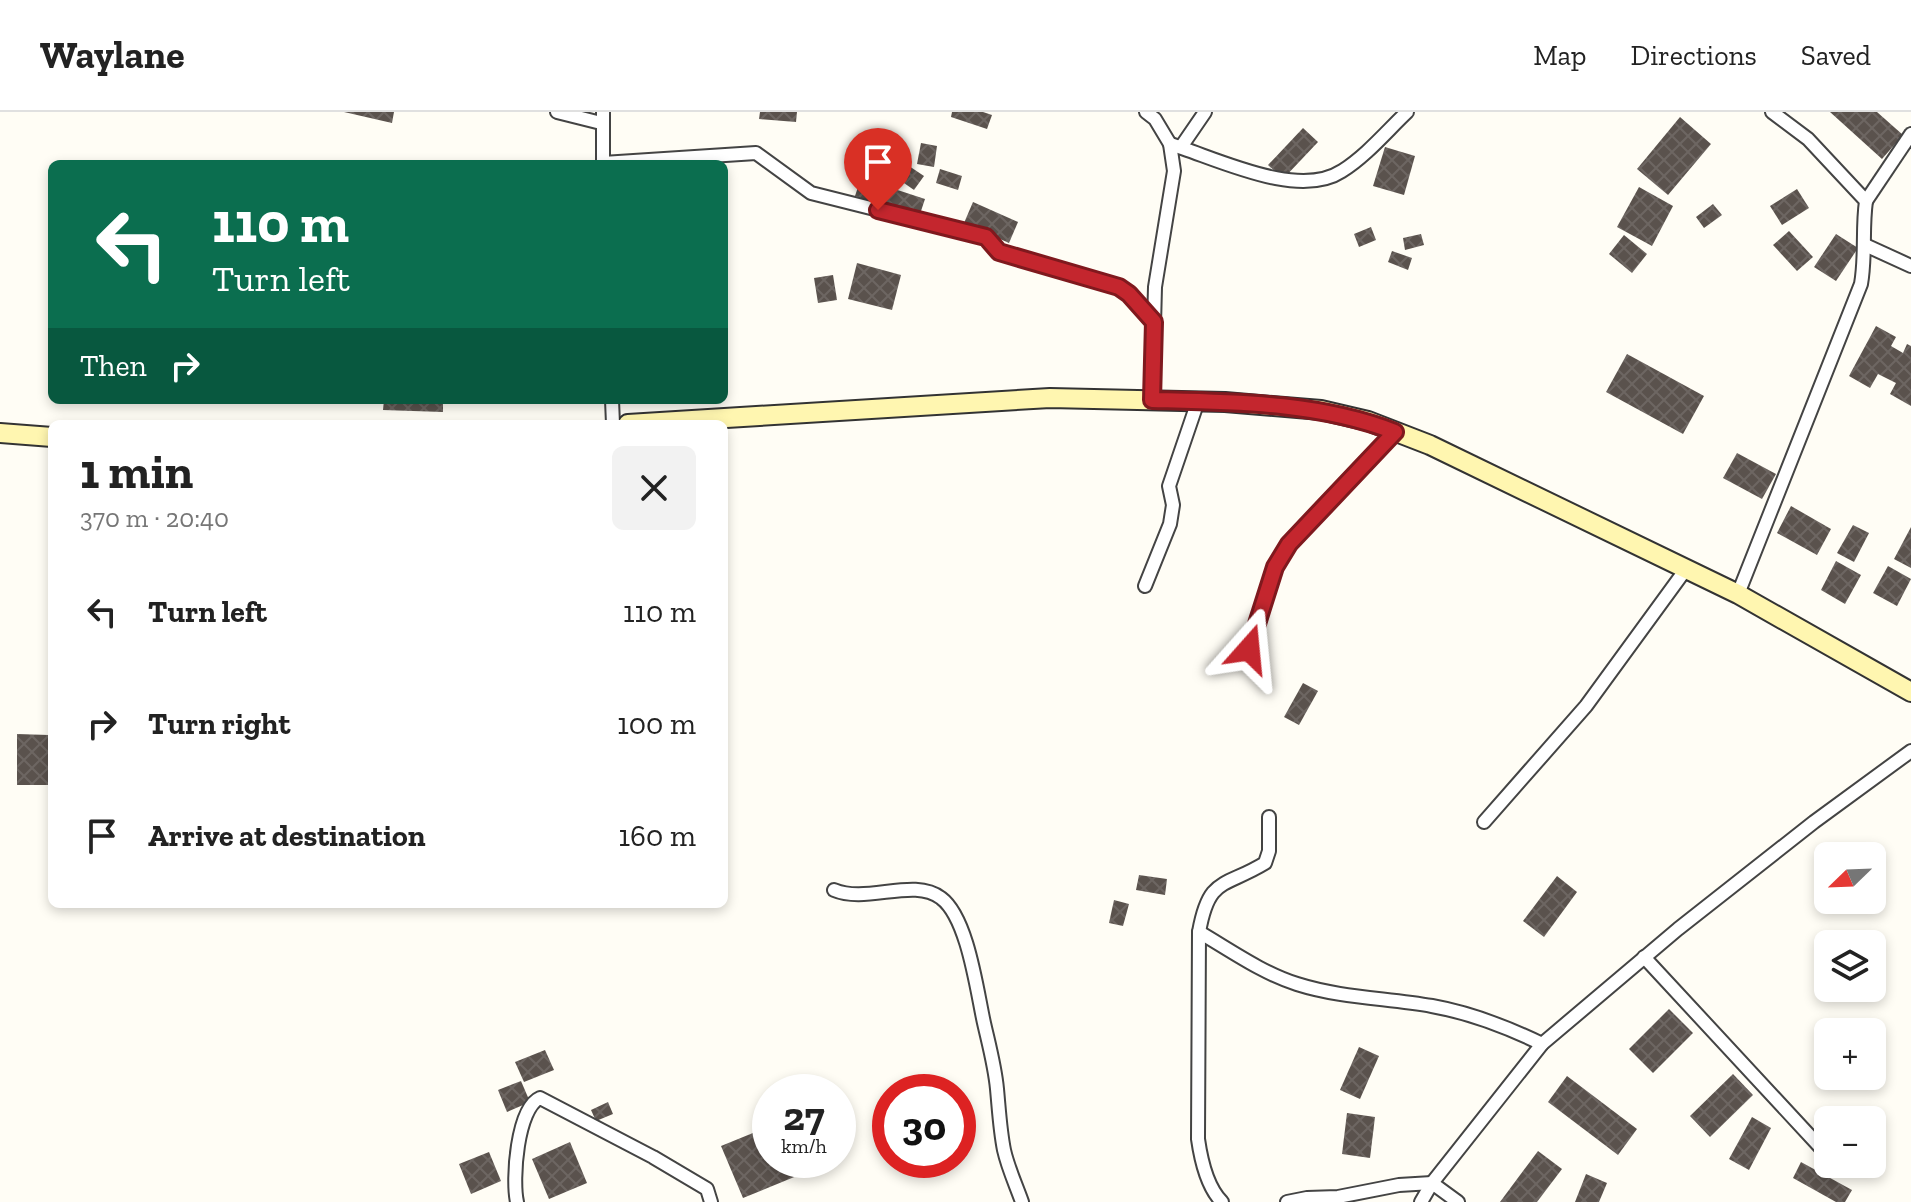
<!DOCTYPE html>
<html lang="en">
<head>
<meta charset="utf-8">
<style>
	body { margin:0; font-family:"Zilla Slab",serif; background:#f2f2f2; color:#222; height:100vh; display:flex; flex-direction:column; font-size:30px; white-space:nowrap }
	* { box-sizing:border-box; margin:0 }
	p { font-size:26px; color:#767676 }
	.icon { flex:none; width:44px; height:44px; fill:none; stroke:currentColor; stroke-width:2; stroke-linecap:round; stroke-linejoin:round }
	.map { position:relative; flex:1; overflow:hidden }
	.panel { position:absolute; left:48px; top:308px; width:680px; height:488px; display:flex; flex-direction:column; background:#fff; border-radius:12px; box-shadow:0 4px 12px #0003 }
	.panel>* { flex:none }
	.banner { position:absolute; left:48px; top:48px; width:680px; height:244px; border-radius:12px; box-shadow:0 4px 12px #0003; background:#0b6e4f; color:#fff; overflow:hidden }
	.needle { width:52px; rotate:247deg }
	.buttons { position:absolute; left:1814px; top:730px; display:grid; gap:16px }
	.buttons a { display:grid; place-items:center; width:72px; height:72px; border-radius:12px; background:#fff; box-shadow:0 4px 12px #0003; font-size:40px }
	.speed { position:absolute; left:752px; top:962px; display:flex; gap:16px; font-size:40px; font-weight:700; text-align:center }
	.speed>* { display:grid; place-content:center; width:104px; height:104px; border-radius:50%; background:#fff; box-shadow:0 4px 12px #0003; line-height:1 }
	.speed small { font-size:20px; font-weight:400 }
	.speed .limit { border:12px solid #d22; background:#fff; color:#111 }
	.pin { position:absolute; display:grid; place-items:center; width:68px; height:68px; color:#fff; margin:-82px -34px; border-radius:50% 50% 50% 0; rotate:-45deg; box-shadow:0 0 8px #0007 }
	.pin .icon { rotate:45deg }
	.me { position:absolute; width:88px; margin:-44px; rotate:18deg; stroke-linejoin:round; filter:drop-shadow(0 0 6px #0008) }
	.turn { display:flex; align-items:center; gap:28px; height:168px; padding:0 32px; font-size:36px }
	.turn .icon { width:104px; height:104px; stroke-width:2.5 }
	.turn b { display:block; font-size:56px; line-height:68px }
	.then { display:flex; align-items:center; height:76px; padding:0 32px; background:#0003; gap:16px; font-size:30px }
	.round { display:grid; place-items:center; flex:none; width:84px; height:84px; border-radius:12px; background:#f2f2f2 }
	.summary { display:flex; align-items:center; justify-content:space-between; height:136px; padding:0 32px }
	h1 { font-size:48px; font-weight:700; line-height:60px }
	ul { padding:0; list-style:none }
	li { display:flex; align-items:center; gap:24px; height:112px; padding:0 32px }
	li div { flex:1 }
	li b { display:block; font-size:30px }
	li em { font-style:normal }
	header { display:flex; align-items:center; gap:48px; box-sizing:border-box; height:112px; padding:0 40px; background:#fff; border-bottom:2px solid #e0e0e0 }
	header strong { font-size:38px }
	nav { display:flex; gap:44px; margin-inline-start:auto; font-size:28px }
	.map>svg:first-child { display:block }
	.building { fill:url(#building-cross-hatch) }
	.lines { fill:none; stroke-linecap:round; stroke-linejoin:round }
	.street-casing { stroke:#444; stroke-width:16 }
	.secondary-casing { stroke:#333; stroke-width:22 }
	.street { stroke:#fff; stroke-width:12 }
	.secondary { stroke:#fff6b0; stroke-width:18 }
	.route-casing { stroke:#7f191e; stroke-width:20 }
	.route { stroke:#c4262e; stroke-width:14 }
</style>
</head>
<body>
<header>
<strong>Waylane</strong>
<nav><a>Map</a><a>Directions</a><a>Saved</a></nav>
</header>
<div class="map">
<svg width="1911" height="1090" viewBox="0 0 1911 1090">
	<defs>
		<pattern id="building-cross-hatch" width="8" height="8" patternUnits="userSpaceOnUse" patternTransform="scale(2)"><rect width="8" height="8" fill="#5a524d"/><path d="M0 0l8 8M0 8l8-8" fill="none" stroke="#6d6662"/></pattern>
	</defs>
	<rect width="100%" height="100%" fill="#fffdf5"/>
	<g class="building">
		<polygon points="344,0 394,0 392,11"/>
		<polygon points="760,0 797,0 796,10 759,7"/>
		<polygon points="952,0 983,0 992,3 987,17 951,5"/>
		<polygon points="1830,0 1877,0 1903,23 1882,47"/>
		<polygon points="1680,5 1711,32 1668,83 1637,57"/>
		<polygon points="1303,16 1318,30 1283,67 1268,53"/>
		<polygon points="921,31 937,34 934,55 917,52"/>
		<polygon points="1385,35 1415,44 1404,83 1373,74"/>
		<polygon points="900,48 924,64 914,78 891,62"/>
		<polygon points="940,57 962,64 958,78 936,71"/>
		<polygon points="861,66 925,87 919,105 855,84"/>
		<polygon points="1639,75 1673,94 1652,134 1617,115"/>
		<polygon points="1797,77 1809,96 1782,113 1770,94"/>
		<polygon points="973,90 1018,110 1009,131 964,111"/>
		<polygon points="1713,92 1722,103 1704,116 1696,105"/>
		<polygon points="1371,115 1376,128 1359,135 1354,122"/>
		<polygon points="1789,119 1813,145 1797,159 1773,133"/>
		<polygon points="1421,122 1424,133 1405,138 1403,126"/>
		<polygon points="1836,122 1858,136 1836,169 1814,155"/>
		<polygon points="1624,123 1647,142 1632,161 1609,142"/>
		<polygon points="1392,139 1412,146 1408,158 1388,150"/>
		<polygon points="857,151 901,163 892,198 848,187"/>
		<polygon points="833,163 837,188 818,191 814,166"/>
		<polygon points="1876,214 1896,225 1891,234 1903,241 1907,232 1911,234 1911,294 1890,282 1896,271 1878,262 1870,276 1849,264"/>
		<polygon points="1627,242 1704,284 1683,322 1606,280"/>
		<polygon points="384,288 443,288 443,300 383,298"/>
		<polygon points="1737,341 1776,362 1762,387 1723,366"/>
		<polygon points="1791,394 1831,417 1817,443 1777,421"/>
		<polygon points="1853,413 1869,421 1854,450 1837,441"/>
		<polygon points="1911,415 1911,456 1894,447"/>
		<polygon points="1836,449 1861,463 1845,492 1821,478"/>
		<polygon points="1888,454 1911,467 1897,494 1873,481"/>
		<polygon points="1303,571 1318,579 1299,613 1284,605"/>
		<polygon points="17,622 49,623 48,673 17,673"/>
		<polygon points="1139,763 1167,767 1165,783 1136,778"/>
		<polygon points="1557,764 1577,780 1544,825 1523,809"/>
		<polygon points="1114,788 1129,792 1123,814 1109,811"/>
		<polygon points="1669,897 1693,921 1653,961 1629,937"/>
		<polygon points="1359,935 1379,944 1360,987 1340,978"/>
		<polygon points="545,938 554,958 524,970 515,950"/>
		<polygon points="1733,962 1753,983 1710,1025 1690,1004"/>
		<polygon points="1567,964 1637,1017 1618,1043 1548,990"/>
		<polygon points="521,969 530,990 507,1000 498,978"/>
		<polygon points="608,990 613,1002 596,1009 591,998"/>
		<polygon points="1347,1001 1375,1005 1370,1046 1342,1042"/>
		<polygon points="1752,1005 1771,1016 1749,1058 1729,1047"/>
		<polygon points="770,1014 770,1048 819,1048 821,1054 743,1086 721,1034"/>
		<polygon points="570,1030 587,1071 549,1087 532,1047"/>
		<polygon points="1538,1039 1562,1057 1537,1090 1500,1090"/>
		<polygon points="489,1040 501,1069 471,1082 459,1052"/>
		<polygon points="1801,1050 1852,1078 1845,1090 1836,1090 1793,1066"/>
		<polygon points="1586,1062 1607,1071 1599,1090 1575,1090"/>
	</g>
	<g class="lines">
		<defs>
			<g id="street">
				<polyline points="557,0 601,11"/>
				<polyline points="603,0 603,52"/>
				<polyline points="1146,0 1155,7 1170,32 1174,59 1155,175 1152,288"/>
				<path d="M1170,32C1216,46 1298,88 1342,59C1366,44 1386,20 1407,0"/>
				<polyline points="1181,35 1205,0"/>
				<polyline points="603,51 756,41 811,81 986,125 999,140 1119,175 1129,182 1154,210"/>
				<polyline points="1866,89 1911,22"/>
				<polyline points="1865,133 1911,154"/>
				<polyline points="612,288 613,312"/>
				<polyline points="1145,474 1170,412 1173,393 1169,374 1198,289"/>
				<path d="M1738,482L1861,172C1866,144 1862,117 1866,89L1808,27L1772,0"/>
				<polyline points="1249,537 1275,455 1289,432 1395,320"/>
				<polyline points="1484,710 1586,594 1686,457"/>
				<path d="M834,778C867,792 914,765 941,786C968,806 977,880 984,911C989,933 995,955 997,977C999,998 1000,1018 1004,1038C1008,1056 1016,1073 1022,1090"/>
				<path d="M1199,820C1230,838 1262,861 1297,872C1341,886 1387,886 1432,894C1471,901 1507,915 1542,932"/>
				<polyline points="1644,845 1821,1036"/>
				<path d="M517,1090C512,1068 517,996 540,986L653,1045L707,1077L711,1090"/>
				<path d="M1222,1090C1207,1075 1201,1048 1198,1027L1199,820C1209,764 1224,776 1265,751L1269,739V705"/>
				<polyline points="1287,1090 1307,1086 1338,1085 1399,1073 1432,1071 1458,1090"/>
				<polyline points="1421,1090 1432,1071 1542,932 1678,817 1814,710 1911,639"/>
			</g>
			<g id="secondary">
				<polyline points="628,312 1050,286 1225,290 1321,298 1368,309 1430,333 1738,482 1911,580"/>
				<polyline points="0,321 52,325"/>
			</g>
		</defs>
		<use href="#street" class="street-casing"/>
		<use href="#secondary" class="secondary-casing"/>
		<use href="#street" class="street"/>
		<use href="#secondary" class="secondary"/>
	</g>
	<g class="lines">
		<defs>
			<path id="route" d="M878,98L986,125L999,140L1119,175L1129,182L1154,210L1152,288C1234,290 1318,290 1395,320L1289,432L1275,455L1249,537"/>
		</defs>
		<use href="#route" class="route-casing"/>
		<use href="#route" class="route"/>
	</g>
</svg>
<div class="buttons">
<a><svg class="needle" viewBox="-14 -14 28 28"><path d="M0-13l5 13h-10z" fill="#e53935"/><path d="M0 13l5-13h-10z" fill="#767676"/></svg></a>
<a><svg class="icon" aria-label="layers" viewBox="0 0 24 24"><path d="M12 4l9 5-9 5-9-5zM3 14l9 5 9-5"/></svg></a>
<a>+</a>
<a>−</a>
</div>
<div class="speed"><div>27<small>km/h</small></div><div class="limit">30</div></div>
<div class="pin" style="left:878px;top:98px;background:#d93025"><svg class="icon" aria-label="arrive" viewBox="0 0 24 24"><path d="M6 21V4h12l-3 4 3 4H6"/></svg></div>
<svg class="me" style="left:1249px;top:537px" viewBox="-20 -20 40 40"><path d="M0-17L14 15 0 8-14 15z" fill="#c4262e" stroke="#fff" stroke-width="4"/></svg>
<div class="banner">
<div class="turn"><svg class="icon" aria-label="left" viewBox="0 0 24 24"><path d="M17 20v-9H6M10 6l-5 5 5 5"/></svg><div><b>110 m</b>Turn left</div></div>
<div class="then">Then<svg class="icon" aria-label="right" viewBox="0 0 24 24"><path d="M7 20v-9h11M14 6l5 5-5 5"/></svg></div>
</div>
<section class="panel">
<div class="summary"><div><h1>1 min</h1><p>370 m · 20:40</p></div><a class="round"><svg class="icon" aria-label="close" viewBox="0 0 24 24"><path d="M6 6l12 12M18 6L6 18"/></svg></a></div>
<ul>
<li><svg class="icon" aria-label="left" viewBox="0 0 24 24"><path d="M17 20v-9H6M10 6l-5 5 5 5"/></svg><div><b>Turn left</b></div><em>110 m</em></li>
<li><svg class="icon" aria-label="right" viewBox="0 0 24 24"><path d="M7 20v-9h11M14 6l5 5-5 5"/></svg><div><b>Turn right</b></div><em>100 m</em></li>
<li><svg class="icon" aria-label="arrive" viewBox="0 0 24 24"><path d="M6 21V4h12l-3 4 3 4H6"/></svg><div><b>Arrive at destination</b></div><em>160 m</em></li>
</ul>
</section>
</div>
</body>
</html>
